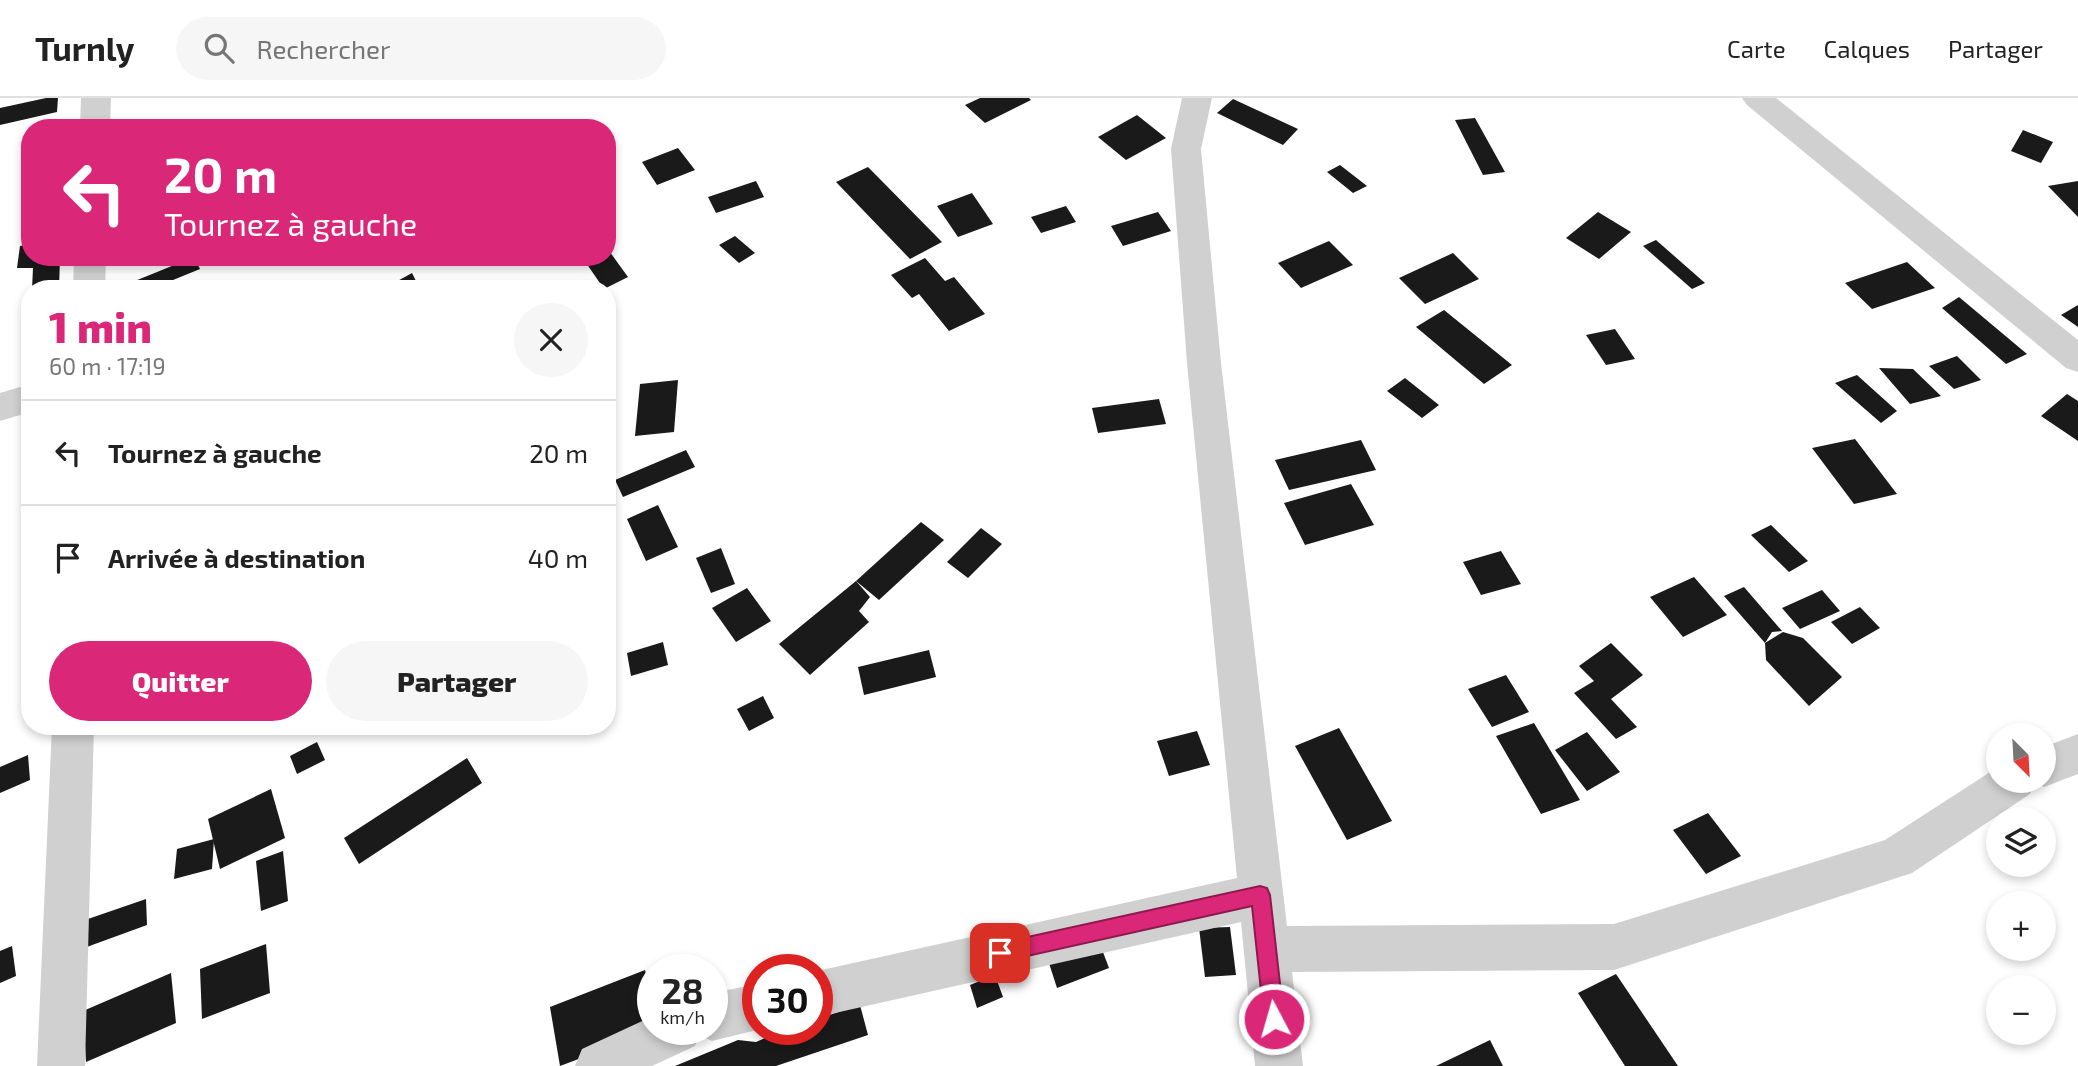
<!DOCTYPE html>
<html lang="fr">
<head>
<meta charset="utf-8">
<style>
	body { margin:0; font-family:"Exo 2",sans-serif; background:#f6f6f6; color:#222; height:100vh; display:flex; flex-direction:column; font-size:26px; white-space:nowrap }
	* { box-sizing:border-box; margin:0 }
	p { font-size:23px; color:#767676 }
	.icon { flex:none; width:38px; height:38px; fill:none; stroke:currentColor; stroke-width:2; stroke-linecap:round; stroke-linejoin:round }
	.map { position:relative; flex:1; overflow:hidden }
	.details { position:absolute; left:21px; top:182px; width:595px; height:455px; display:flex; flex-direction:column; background:#fff; border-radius:28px; box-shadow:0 4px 10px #0003 }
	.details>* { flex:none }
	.banner { position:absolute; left:21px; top:21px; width:595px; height:147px; border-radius:28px; box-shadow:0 4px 10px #0003; background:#db2777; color:#fff; overflow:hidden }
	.needle { width:46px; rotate:156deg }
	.tools { position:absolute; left:1986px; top:625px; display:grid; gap:14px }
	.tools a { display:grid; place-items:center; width:70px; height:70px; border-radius:50%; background:#fff; box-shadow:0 4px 10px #0003; font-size:35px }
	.speed { position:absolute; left:637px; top:856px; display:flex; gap:14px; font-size:35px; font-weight:700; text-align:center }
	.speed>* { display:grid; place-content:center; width:91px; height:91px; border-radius:50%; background:#fff; box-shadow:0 4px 10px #0003; line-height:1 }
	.speed small { font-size:18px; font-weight:400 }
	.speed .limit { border:10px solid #d22; background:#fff; color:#111 }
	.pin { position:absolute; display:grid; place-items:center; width:60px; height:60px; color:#fff; margin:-30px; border-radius:14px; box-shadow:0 4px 10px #0006 }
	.me { position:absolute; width:77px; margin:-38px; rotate:354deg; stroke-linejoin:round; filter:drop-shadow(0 0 5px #0008) }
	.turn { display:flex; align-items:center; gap:24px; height:147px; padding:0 28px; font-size:32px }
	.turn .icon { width:91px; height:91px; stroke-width:2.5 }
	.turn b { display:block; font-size:49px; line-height:60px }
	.round { display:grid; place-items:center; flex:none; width:74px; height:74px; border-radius:37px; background:#f6f6f6 }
	.overview { display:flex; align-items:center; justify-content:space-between; height:119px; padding:0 28px }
	h1 { font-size:42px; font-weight:800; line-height:52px; color:#db2777 }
	.action { display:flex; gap:14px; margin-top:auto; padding:14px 28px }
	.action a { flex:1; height:80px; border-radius:42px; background:#db2777; color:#fff; font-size:28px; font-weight:800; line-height:80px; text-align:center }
	.action a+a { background:#f6f6f6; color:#222 }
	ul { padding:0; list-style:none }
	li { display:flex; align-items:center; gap:21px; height:105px; padding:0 28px; border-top:2px solid #e0e0e0 }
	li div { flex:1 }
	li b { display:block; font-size:26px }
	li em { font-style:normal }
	header { display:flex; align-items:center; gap:42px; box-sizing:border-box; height:98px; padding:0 35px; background:#fff; border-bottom:2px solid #e0e0e0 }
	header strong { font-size:33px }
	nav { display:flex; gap:38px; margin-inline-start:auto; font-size:24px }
	.search { width:490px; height:63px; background:#f6f6f6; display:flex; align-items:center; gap:18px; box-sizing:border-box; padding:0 24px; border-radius:38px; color:#767676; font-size:26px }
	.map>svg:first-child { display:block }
	.building { fill:#1a1a1a }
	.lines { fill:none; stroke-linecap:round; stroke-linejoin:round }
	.street { fill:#d0d0d0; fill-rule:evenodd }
	.route { fill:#db2777; stroke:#8e194d; stroke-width:2 }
</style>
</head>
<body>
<header>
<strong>Turnly</strong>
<div class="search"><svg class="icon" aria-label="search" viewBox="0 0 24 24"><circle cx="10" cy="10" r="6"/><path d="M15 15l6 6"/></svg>Rechercher</div>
<nav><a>Carte</a><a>Calques</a><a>Partager</a></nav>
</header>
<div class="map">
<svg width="2078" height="968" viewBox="0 0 2078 968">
	<rect width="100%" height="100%" fill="#fff"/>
	<g class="building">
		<polygon points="46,0 58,0 57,14 0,27 0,10"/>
		<polygon points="980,0 1029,0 1031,2 985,25 965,7"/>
		<polygon points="1233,1 1298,31 1283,47 1217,15"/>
		<polygon points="1137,17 1166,40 1126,62 1098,39"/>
		<polygon points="1475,20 1505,74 1483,77 1455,22"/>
		<polygon points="2023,32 2053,44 2041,65 2011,53"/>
		<polygon points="678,50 695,72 657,87 642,64"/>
		<polygon points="1340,67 1367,88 1353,95 1327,74"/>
		<polygon points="868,69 942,144 910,161 836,84"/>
		<polygon points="756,83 764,99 716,115 708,99"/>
		<polygon points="2078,83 2078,119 2048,88"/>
		<polygon points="972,95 993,126 958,139 937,108"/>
		<polygon points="1066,108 1076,124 1041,135 1031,119"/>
		<polygon points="1158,114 1171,133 1123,148 1111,128"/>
		<polygon points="1598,114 1631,134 1599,161 1566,140"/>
		<polygon points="735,138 755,155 739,165 719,147"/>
		<polygon points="1656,142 1705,185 1692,191 1643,148"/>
		<polygon points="1329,143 1353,167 1301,190 1278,165"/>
		<polygon points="30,146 30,159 60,159 59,191 32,191 33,170 17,170 20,148"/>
		<polygon points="607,150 628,179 604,191 582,159 607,159"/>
		<polygon points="1453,155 1479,181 1425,206 1399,180"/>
		<polygon points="194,159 200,171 151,191 127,191 125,187"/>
		<polygon points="925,160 945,183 954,179 985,216 949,233 919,196 912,200 891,177"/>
		<polygon points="1907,164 1935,190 1872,211 1845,185"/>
		<polygon points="412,175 420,191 383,191"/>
		<polygon points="1959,199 2027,256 2006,266 1942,210"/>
		<polygon points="2078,207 2078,229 2061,217"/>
		<polygon points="1444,212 1512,267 1484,286 1416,229"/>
		<polygon points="1615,231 1635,261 1606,267 1586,237"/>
		<polygon points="1957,258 1981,282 1954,291 1929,268"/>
		<polygon points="1879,270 1913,271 1941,298 1910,306"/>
		<polygon points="1857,277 1897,313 1881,325 1835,285"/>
		<polygon points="1405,280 1439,307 1422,320 1387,293"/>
		<polygon points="678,282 674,334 635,338 640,286"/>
		<polygon points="2067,296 2078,303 2078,343 2041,318"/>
		<polygon points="1159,301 1166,326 1098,335 1092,310"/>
		<polygon points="1855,341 1897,396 1854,406 1812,350"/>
		<polygon points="1361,342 1376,372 1289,392 1275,362"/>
		<polygon points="686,352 695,369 623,399 615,382"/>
		<polygon points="1351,386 1374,427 1305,447 1284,405"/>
		<polygon points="658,407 678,449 646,463 627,421"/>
		<polygon points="921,424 944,442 879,502 856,483"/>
		<polygon points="1771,427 1808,463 1789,474 1751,437"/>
		<polygon points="981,430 1002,446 968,480 947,464"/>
		<polygon points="721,450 735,486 711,495 696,460"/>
		<polygon points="1501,453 1521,486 1481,497 1463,464"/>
		<polygon points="1694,479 1727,517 1683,539 1650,499"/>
		<polygon points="856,483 870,499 859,513 869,524 810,577 779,546"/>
		<polygon points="1744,489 1782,533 1772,534 1765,545 1724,498"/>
		<polygon points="747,490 771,523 736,544 712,510"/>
		<polygon points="1822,492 1840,513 1800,531 1782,510"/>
		<polygon points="1860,509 1880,530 1852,546 1831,524"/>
		<polygon points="1783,534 1803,540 1842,579 1809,608 1766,562 1765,545"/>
		<polygon points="663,544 668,567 631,578 627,555"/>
		<polygon points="1611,545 1643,577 1611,601 1637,629 1616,641 1574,595 1594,583 1579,568"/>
		<polygon points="929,552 936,579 864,597 858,569"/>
		<polygon points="1506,577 1529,614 1492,629 1468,591"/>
		<polygon points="763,598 774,620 749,633 737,611"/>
		<polygon points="1534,625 1580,702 1541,716 1496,638"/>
		<polygon points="1339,630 1392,723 1347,742 1295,648"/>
		<polygon points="1197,633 1210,667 1169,678 1157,643"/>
		<polygon points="1587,634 1620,674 1587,693 1555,652"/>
		<polygon points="317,644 325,662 297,676 290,658"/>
		<polygon points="28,657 30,682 0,695 0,669"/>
		<polygon points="467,660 482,685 359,766 344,740"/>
		<polygon points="271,691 285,740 220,771 208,721"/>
		<polygon points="1708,715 1741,758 1706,776 1673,732"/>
		<polygon points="214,741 212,771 174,781 177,751"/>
		<polygon points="283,753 288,803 261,813 256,763"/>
		<polygon points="146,801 147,827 84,850 85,822"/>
		<polygon points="1230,829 1236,877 1205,879 1199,830"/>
		<polygon points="1098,841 1109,870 1057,890 1047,859"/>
		<polygon points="266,846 270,895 202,921 200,871"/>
		<polygon points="12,848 16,878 0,885 0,853"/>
		<polygon points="645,872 653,907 653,933 560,968 550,909"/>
		<polygon points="171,875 176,925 86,964 83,913"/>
		<polygon points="1616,876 1678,968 1625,968 1578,895"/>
		<polygon points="995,877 1003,899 977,910 970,887"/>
		<polygon points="860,907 868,937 776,968 675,968 738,942 756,944 785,931 817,931 817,921"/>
		<polygon points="1490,942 1503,968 1436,968"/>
	</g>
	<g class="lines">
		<g class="street">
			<polygon points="81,0 111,0 110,30 80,30"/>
			<polygon points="1182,0 1212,0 1201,51 1221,265 1287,828 1614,826 1885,742 1998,669 1998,682 2044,682 2044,649 2078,636 2078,676 2044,689 2035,685 2030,696 1912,775 1614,872 1292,874 1303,968 1255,968 1241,824 817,919 817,873 1237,780 1187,265 1171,51"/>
			<polygon points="1742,0 1776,0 2078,242 2078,274 2066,270 1747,7"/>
			<polygon points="74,159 106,159 105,191 73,191"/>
			<polygon points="30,286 30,314 0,323 0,295"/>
			<polygon points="52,628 94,628 85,968 37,968"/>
			<polygon points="758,886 758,931 761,931 712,943 699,937 695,948 652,968 575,968 582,951 653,918 653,931 712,931 712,895"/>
		</g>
	</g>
	<polygon class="route" points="1260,788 1267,790 1270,797 1284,921 1281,928 1274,931 1267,928 1264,921 1252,808 1000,864 993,862 990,855 993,848 1000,845"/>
</svg>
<div class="tools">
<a><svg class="needle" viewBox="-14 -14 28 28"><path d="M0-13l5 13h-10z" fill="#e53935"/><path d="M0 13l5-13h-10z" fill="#767676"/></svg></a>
<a><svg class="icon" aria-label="layers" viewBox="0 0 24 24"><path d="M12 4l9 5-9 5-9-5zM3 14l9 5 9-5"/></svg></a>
<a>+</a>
<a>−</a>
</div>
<div class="speed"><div>28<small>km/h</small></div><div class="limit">30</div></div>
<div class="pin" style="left:1000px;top:855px;background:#d93025"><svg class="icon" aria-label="arrive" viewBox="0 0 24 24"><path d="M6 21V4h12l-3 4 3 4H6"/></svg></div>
<svg class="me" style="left:1274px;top:921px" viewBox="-20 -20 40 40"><circle r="17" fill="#db2777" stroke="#fff" stroke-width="3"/><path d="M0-11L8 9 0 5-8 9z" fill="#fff"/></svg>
<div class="banner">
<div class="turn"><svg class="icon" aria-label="left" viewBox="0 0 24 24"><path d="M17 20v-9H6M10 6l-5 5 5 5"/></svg><div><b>20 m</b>Tournez à gauche</div></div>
</div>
<section class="details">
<div class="overview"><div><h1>1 min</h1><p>60 m · 17:19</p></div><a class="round"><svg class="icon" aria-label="close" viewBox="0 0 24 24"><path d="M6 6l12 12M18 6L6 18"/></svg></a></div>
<ul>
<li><svg class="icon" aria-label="left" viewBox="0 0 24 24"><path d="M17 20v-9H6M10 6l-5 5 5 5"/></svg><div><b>Tournez à gauche</b></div><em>20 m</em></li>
<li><svg class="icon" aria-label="arrive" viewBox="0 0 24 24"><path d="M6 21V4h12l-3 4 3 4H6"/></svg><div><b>Arrivée à destination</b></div><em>40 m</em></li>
</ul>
<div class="action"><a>Quitter</a><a>Partager</a></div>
</section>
</div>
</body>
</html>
